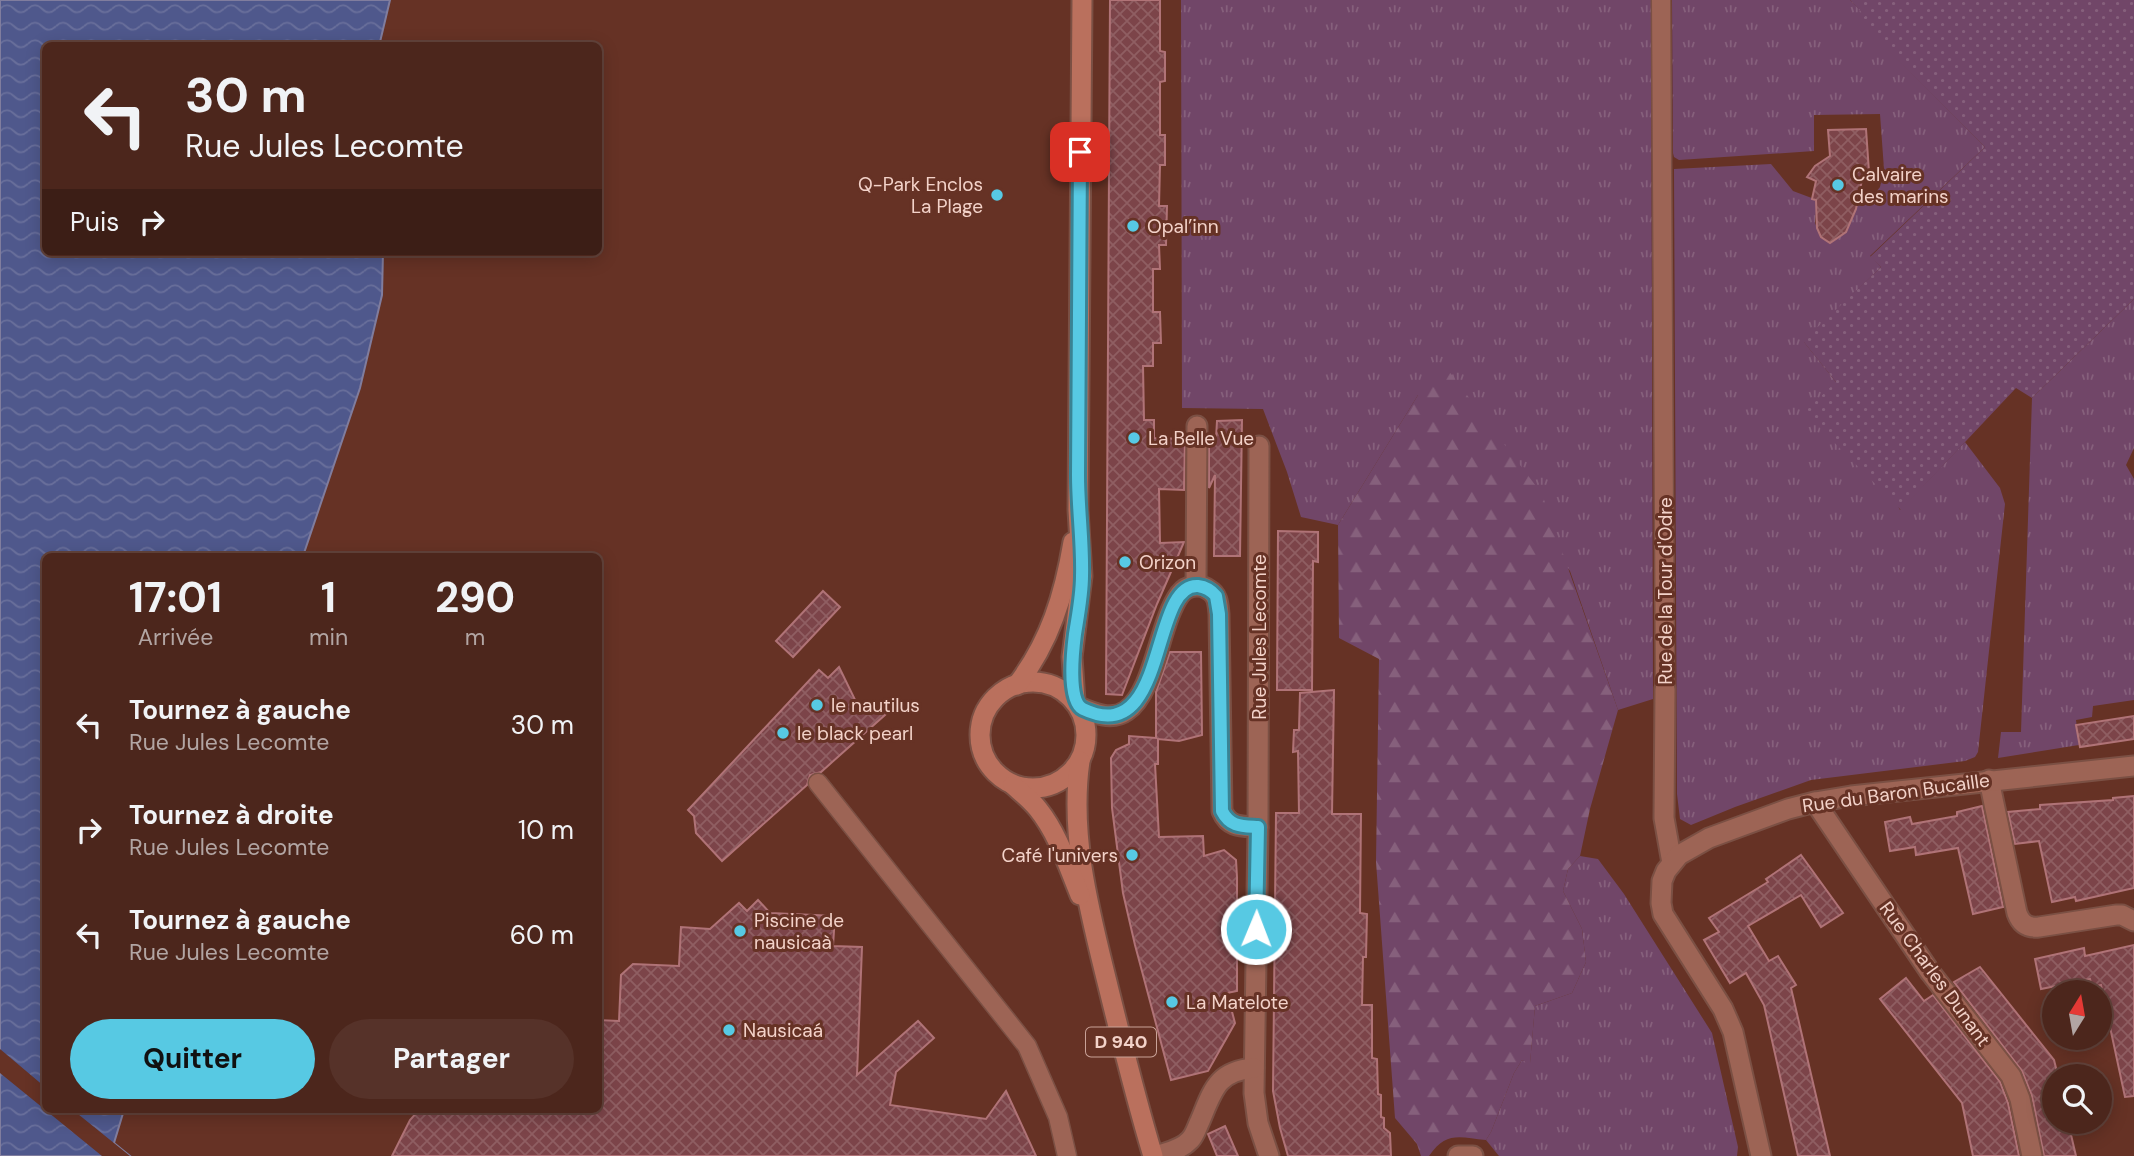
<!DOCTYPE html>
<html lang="fr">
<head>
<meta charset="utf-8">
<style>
	body { margin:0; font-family:"DM Sans",sans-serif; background:#563229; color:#f1f3f6; height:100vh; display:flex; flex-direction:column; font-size:26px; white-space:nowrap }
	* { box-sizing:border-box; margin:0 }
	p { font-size:23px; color:#b2a5a3 }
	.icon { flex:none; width:38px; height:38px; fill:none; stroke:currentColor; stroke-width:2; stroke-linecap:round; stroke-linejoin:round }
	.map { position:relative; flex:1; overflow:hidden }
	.sheet { position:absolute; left:42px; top:553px; width:560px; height:560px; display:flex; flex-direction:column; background:#4c261c; border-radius:10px; box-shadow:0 4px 18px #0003,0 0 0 2px #63433b }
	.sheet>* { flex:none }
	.banner { position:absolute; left:42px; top:42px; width:560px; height:214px; border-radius:10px; box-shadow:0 4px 18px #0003,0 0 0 2px #63433b; background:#4c261c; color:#f1f3f6; overflow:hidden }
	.needle { width:46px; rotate:11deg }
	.buttons { position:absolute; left:2042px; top:980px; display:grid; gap:14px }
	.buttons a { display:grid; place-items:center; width:70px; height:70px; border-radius:50%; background:#4c261c; box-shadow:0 4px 18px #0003,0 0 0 2px #63433b; font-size:35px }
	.pin { position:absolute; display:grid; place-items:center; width:60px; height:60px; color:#fff; margin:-30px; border-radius:14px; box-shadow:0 4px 10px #0006 }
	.me { position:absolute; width:77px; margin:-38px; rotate:1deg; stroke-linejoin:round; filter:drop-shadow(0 0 5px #0008) }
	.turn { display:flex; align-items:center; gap:24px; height:147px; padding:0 28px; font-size:32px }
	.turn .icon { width:91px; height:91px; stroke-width:2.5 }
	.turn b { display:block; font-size:49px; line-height:60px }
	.then { display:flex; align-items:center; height:66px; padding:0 28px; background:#0003; gap:14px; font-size:26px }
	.eta { display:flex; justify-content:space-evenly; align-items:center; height:119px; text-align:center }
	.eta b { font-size:42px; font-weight:700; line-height:49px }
	.primary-button { display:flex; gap:14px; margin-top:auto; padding:14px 28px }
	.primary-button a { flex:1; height:80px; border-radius:42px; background:#57c9e3; color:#111; font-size:28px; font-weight:700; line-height:80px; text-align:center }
	.primary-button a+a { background:#563229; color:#f1f3f6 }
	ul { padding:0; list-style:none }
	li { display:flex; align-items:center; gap:21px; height:105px; padding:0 28px }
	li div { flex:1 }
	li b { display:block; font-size:26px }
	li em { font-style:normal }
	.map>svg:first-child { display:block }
	.grass { fill:url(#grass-tufts) }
	.forest { fill:url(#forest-firs) }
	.garden { fill:url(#garden-dots) }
	.water { fill:url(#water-waves); stroke:#807d9e; stroke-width:2 }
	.pier { fill:#663225 }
	.building { fill:url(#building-cross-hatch); stroke:#b07377; stroke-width:2 }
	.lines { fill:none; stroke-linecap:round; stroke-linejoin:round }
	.pedestrian-casing { stroke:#7b5044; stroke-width:21 }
	.minor-casing { stroke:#7b5044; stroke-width:23 }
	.primary-casing { stroke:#7b5044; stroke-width:23 }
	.pedestrian { stroke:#9d6455; stroke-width:18 }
	.minor { stroke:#9d6455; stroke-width:19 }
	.primary { stroke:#ba705d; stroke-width:19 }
	.route-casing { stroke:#398394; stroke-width:18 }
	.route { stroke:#57c9e3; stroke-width:12 }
	.poi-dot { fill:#57c9e3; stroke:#663225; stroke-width:2.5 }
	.labels { text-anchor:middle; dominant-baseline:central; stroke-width:6; stroke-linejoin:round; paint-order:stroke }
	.shield { fill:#663225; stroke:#c9a298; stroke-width:2 }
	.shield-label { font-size:18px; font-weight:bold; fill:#f3d2c9 }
	.poi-label { font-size:19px; fill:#f3d2c9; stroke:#663225; text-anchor:start }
	.street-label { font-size:19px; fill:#f3d2c9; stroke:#663225 }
</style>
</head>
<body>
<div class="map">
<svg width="2134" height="1156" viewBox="0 0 2134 1156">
	<defs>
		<pattern id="grass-tufts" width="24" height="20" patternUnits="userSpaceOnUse" patternTransform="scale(1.75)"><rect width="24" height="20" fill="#714668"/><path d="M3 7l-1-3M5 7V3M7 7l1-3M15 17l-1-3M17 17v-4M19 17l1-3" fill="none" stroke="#86607c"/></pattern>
		<pattern id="forest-firs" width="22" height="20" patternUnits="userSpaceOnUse" patternTransform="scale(1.75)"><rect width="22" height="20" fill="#714668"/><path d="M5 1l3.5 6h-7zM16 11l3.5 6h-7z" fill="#86607c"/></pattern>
		<pattern id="garden-dots" width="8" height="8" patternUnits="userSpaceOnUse" patternTransform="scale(1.75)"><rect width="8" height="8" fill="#714668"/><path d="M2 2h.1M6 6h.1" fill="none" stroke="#86607c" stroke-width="1.8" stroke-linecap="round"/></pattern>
		<pattern id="water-waves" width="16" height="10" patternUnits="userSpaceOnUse" patternTransform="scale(1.75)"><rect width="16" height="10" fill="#4f588c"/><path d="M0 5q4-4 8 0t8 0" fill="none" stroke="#696f9b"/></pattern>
		<pattern id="building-cross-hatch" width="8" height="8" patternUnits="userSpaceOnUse" patternTransform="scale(1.75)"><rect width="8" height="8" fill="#7c4449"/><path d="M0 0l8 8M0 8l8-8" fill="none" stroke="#8f5e62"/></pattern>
	</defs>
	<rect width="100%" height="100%" fill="#663225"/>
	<g class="grass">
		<polygon points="1181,0 1651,0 1653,699 1618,710 1570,571 1418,395 1338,525 1301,517 1287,472 1263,409 1182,408"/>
		<path d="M1672,0H1850L1866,16L1861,22L1985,147L1870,256L1881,267L1804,342L1836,382L1900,510L1965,442L2000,488L2005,504L1978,752L1975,757L1965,761L1811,780L1735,807L1691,825L1680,819L1677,794L1674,169L1771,164L1793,191L1817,200L1815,223L1821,238L1832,242C1849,234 1855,215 1859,198L1873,196L1880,187L1884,169L1880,114L1814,115V151L1679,160L1674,157L1673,153Z"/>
		<polygon points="2134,299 2134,448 2126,465 2134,479 2134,700 2093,706 2092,717 2076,720 2079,745 1998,758 2001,732 2021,732 2032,398"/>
		<polygon points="1580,856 1598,859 1624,894 1712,1033 1738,1147 1737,1156 1499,1156 1486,1140 1491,1132 1514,1073 1522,1060 1530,1063 1535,1006 1572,993 1586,962 1582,929 1563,891 1568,869"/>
	</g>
	<path class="forest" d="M1448,370L1542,494L1618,710L1590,809L1580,856L1568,869L1563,891L1582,929L1586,962L1572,993L1535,1006L1530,1064L1522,1060L1514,1073L1491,1132L1486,1140C1459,1137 1446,1131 1429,1156H1421L1417,1144L1395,1118L1376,862L1379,659L1339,638L1338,525L1418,395Z"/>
	<polygon class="garden" points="1850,0 2134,0 2134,299 2032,398 2016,388 1901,510 1804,412 1836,382 1803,341 1881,267 1870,257 1985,147 1860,22 1865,16"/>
	<polygon class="water" points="0,0 390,0 380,42 381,45 46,46 46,252 383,252 382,295 360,388 303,556 46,556 46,1110 124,1110 114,1143 130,1156 0,1156"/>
	<polygon class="pier" points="0,1049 45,1087 46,1110 73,1110 130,1156 102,1156 0,1073"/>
	<g class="building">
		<polygon points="1110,0 1160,0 1160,51 1165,52 1165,81 1160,82 1160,135 1165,135 1165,165 1160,165 1159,206 1167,206 1166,245 1159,245 1160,269 1153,269 1153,312 1160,312 1161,343 1153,343 1153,366 1143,366 1144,420 1154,420 1154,438 1185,439 1184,490 1159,489 1160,543 1184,542 1157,604 1122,695 1106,694"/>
		<polygon points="1866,129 1869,172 1863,175 1856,209 1846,232 1830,243 1821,237 1817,228 1816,200 1812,199 1816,181 1807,177 1815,166 1830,156 1828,130"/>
		<polygon points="1242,420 1240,556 1214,556 1215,475 1209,488 1209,439 1216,439 1217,421"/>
		<polygon points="1278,531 1318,532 1318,562 1313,561 1312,690 1277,690"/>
		<polygon points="823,591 840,607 793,657 776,641"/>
		<polygon points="1170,652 1201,652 1202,735 1179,741 1158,739 1158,764 1155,764 1159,837 1203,836 1204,856 1224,850 1236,860 1237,877 1237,991 1227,993 1235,1023 1208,1071 1171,1080 1135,945 1123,893 1112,808 1111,758 1116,750 1129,744 1129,736 1156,738 1156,692"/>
		<polygon points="839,667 858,706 871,704 886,714 821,772 810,775 807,785 722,861 696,833 694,816 688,810 819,670 828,678"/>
		<polygon points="1334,690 1332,814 1361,814 1360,913 1367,914 1366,957 1363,957 1362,1005 1372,1005 1372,1058 1377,1059 1378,1094 1381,1095 1381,1117 1384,1118 1384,1128 1390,1133 1391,1156 1288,1156 1280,1128 1273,1091 1276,813 1299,813 1298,751 1293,752 1294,730 1299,730 1300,693"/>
		<polygon points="2134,716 2134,739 2080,747 2076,725"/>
		<polygon points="2134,796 2134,888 2076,901 2075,897 2052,902 2039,841 2015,844 2008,812 2040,809 2040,805 2113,800 2113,798"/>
		<polygon points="1982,806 2003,907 1973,914 1958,848 1916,855 1915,847 1890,851 1885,822 1910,817 1912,824 1957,816 1957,812"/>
		<polygon points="1801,855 1843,913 1821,927 1801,895 1748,926 1769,961 1778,956 1796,985 1791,988 1830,1156 1798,1156 1764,1005 1746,973 1730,983 1704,940 1719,932 1709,918 1768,882 1766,879"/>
		<polygon points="758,900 770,913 835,916 833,946 862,947 857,1075 918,1021 934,1038 896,1072 890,1105 986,1119 1006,1091 1036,1156 392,1156 410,1120 419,1110 598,1110 598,1020 619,1021 621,975 633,964 679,966 681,927 710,929 739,903 747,911"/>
		<polygon points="2134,945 2134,1096 2125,1097 2101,985 2092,987 2090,979 2041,989 2035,959 2084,948 2085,956"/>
		<polygon points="1980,967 2054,1060 2058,1076 2054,1076 2054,1122 2068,1122 2076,1156 2044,1156 2032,1096 2022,1071 1954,982"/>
		<polygon points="1906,978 1924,1001 1933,995 2000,1082 2008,1103 2019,1156 1973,1156 1962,1103 1880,999"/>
		<polygon points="1225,1126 1238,1156 1217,1156 1208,1134"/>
	</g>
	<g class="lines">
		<defs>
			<g id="pedestrian">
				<polyline points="1661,0 1665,689"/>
				<polyline points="818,783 1027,1046 1058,1117 1067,1156"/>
			</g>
			<g id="minor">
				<polyline points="1259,446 1258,827 1254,1093 1258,1123 1269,1156"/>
				<polyline points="1196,586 1197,426"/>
				<polyline points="1665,689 1664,818 1672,863"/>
				<path d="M1079,707C1093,713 1112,721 1126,711C1155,692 1159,622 1180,594C1187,585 1200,583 1209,590C1218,595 1218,604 1219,614L1222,811C1229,828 1242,826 1258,827"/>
				<path d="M1989,780L2017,913C2021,924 2028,928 2039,927L2116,915H2122L2134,921"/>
				<polyline points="1815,802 1930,972 2011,1076 2020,1099 2032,1156"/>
				<path d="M1156,1156C1167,1152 1181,1150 1190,1140C1195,1135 1197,1127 1200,1121C1213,1090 1217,1071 1254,1068"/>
				<polyline points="1458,1156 1473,1156"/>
				<polyline points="1761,1156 1733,1032 1723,1009 1663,914 1661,903 1662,881 1666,871 1679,855 1709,838 1788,809 1815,802 1851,796 2134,766"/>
			</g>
			<g id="primary">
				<circle cx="1033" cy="735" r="53"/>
				<path d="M1017,685C1050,641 1064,596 1073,542"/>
				<polyline points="1075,701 1072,657 1082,576 1078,510 1082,0"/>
				<path d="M1080,761C1069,836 1090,913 1108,986C1122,1043 1136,1100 1153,1156"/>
				<path d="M1013,785C1022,793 1031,800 1038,809C1058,834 1068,866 1080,895"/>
			</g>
		</defs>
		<use href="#pedestrian" class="pedestrian-casing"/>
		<use href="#minor" class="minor-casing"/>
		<use href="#primary" class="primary-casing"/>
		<use href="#pedestrian" class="pedestrian"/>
		<use href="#minor" class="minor"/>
		<use href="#primary" class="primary"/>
	</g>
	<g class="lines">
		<defs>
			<path id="route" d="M1080,152C1079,260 1079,368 1078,475C1078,509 1083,543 1082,576C1082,595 1078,615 1075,634C1073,650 1067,701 1083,709C1169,750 1149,583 1198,586C1206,587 1211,590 1216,596L1219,614L1222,811C1230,827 1242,826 1258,827L1256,929"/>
		</defs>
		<use href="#route" class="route-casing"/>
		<use href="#route" class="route"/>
	</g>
	<g class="poi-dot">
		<circle cx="1838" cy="185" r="7"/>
		<circle cx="997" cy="195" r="7"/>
		<circle cx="1133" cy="226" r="7"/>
		<circle cx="1134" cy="438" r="7"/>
		<circle cx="1125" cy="562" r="7"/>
		<circle cx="817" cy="705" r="7"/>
		<circle cx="783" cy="733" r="7"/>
		<circle cx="1132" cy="855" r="7"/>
		<circle cx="740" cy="931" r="7"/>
		<circle cx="1172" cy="1002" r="7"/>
		<circle cx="729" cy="1030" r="7"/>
	</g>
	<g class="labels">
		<rect class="shield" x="1086" y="1027.5" width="70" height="29" rx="5"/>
		<g class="shield-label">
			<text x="1121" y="1042">D 940</text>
		</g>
		<g class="poi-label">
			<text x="1852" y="174">Calvaire<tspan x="1852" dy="22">des marins</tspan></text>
			<text x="983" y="184" text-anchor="end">Q-Park Enclos<tspan x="983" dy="22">La Plage</tspan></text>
			<text x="1147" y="226">Opal’inn</text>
			<text x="1148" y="438">La Belle Vue</text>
			<text x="1139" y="562">Orizon</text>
			<text x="831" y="705">le nautilus</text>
			<text x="797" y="733">le black pearl</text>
			<text x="1118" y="855" text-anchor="end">Café l'univers</text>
			<text x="754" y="920">Piscine de<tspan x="754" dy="22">nausicaà</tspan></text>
			<text x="1186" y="1002">La Matelote</text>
			<text x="743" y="1030">Nausicaá</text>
		</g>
		<g class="street-label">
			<text transform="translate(1665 591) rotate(-90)">Rue de la Tour d'Odre</text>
			<text transform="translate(1259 637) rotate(-90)">Rue Jules Lecomte</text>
			<text transform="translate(1896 793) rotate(-8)">Rue du Baron Bucaille</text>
			<text transform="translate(1935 974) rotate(54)">Rue Charles Dunant</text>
		</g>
	</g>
</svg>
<div class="buttons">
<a><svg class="needle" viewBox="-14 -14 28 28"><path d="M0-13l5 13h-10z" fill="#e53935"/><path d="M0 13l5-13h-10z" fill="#b2a5a3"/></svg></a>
<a><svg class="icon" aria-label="search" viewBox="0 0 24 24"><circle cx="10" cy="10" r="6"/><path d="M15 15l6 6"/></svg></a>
</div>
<div class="pin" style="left:1080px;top:152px;background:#d93025"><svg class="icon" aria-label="arrive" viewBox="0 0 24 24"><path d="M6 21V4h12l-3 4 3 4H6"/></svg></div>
<svg class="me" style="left:1256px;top:929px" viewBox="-20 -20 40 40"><circle r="17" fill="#57c9e3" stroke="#fff" stroke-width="3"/><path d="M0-11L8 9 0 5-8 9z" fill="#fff"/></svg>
<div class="banner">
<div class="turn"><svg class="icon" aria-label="left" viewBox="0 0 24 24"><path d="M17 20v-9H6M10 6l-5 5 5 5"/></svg><div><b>30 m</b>Rue Jules Lecomte</div></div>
<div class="then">Puis<svg class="icon" aria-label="right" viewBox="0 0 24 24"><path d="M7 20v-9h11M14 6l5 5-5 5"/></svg></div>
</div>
<section class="sheet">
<div class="eta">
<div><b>17:01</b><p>Arrivée</p></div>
<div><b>1</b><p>min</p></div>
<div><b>290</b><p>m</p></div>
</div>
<ul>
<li><svg class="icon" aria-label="left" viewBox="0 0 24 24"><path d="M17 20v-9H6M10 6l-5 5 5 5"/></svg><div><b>Tournez à gauche</b><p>Rue Jules Lecomte</p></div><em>30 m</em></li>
<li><svg class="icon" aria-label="right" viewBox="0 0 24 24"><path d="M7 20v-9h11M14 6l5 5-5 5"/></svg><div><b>Tournez à droite</b><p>Rue Jules Lecomte</p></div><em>10 m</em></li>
<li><svg class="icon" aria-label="left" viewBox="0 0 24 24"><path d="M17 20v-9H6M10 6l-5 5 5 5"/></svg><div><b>Tournez à gauche</b><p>Rue Jules Lecomte</p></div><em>60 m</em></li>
</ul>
<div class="primary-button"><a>Quitter</a><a>Partager</a></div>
</section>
</div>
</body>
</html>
